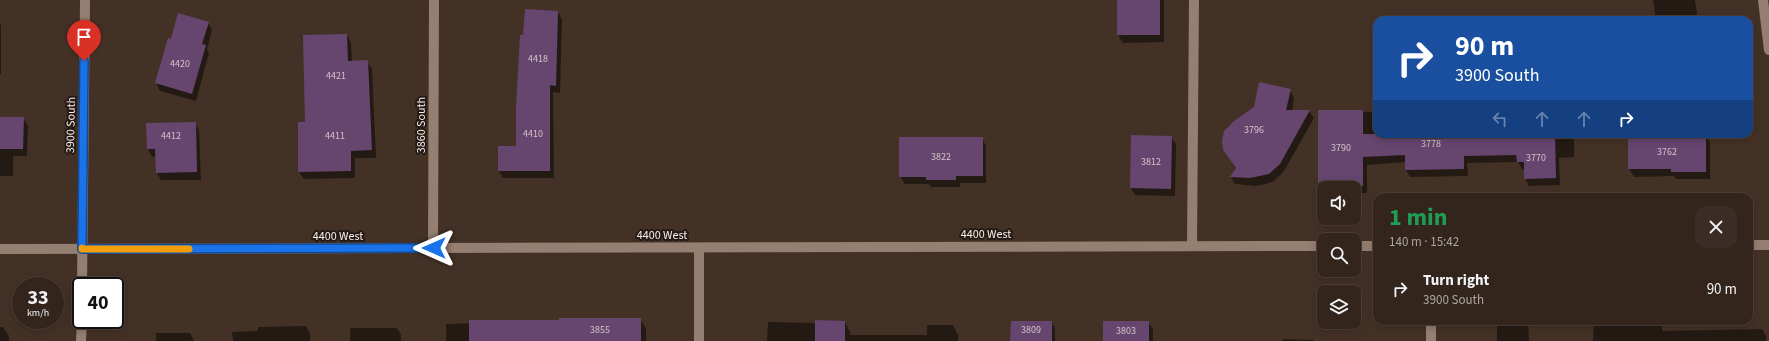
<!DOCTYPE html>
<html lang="en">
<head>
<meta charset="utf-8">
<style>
	body { margin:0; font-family:"Source Sans 3",sans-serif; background:#3b2d25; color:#f1f3f6; height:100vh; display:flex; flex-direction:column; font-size:15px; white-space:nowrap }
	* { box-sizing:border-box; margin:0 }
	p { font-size:13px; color:#a9a5a3 }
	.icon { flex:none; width:22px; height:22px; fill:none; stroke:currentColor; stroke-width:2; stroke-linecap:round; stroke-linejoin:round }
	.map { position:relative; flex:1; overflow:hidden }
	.panel { position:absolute; left:1373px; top:193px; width:380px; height:132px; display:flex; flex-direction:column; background:#33251c; border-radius:12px; box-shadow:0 2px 10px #0003,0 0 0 1px #4e423b }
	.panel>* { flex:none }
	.top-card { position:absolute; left:1373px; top:16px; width:380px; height:122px; border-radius:12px; box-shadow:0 2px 10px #0003,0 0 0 1px #4e423b; background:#1a4fa0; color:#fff; overflow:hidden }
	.controls { position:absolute; left:1317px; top:181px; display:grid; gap:8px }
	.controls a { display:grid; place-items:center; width:44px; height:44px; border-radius:8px; background:#33251c; box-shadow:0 2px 10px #0003,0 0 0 1px #4e423b; font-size:20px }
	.speed { position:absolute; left:12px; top:277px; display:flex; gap:8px; font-size:20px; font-weight:700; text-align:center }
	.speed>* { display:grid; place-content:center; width:52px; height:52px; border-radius:50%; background:#33251c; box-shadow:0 2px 10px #0003,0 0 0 1px #4e423b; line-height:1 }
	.speed small { font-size:10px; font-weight:400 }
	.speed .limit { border:2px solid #111; border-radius:6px; background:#fff; color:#111 }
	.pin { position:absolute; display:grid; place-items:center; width:34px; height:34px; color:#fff; margin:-41px -17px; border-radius:50% 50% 50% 0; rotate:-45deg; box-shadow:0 0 4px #0007 }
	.pin .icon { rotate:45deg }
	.me { position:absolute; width:44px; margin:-22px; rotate:270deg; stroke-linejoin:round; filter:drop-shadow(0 0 3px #0008) }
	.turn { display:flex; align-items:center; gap:14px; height:84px; padding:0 16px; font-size:18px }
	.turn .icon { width:52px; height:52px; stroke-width:2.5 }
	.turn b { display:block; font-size:28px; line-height:34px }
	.lanes { display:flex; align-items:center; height:38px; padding:0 16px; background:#0003; justify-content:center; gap:20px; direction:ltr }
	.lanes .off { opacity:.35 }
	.round { display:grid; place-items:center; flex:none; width:42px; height:42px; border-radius:12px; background:#3b2d25 }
	.head { display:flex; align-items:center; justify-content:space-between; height:68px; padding:0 16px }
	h1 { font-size:24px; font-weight:700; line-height:30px; color:#1e9e55 }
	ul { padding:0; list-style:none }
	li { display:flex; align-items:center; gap:12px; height:56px; padding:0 16px }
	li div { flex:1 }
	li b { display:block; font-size:15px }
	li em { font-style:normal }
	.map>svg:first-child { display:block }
	.shadow { fill:#0007 }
	.building { fill:#66466f }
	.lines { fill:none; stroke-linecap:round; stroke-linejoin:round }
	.minor { stroke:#957f71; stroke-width:10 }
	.route-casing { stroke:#114b97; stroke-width:10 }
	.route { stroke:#1a73e8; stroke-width:7 }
	.slow { stroke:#f59e0b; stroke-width:7 }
	.labels { text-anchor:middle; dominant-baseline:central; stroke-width:4; stroke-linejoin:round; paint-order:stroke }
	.number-label { font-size:10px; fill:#d5c2c8 }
	.street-label { font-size:12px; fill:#faece6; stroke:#241b16 }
</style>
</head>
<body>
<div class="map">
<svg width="1769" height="341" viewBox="0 0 1769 341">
	<rect width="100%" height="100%" fill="#443126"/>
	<g class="shadow">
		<polygon points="1118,0 1164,0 1164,42 1123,43 1118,35"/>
		<polygon points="1653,0 1695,0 1698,20 1656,20"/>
		<polygon points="558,12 562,20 560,93 553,92 554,178 503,178 499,171 517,147"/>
		<polygon points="0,23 1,26 1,74 0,74"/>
		<polygon points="208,23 212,30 207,49 209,53 196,101 160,91 156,83 171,40"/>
		<polygon points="347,35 351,43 352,62 367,61 372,69 376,158 355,158 355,178 304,179 299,172 306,123"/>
		<polygon points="1290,90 1294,98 1292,111 1309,111 1314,118 1284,171 1274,181 1266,184 1255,186 1235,184 1231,177 1236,169 1224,150"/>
		<polygon points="1319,111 1377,112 1377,134 1574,134 1574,157 1559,158 1560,185 1529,186 1525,178 1525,169 1522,169 1518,162 1467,163 1468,176 1410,177 1406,170 1406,162 1367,165 1367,193 1354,193 1354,188 1324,188 1323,193 1319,185"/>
		<polygon points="0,118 23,118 28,126 27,156 13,156 13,176 0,176"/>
		<polygon points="195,123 199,130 201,180 161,180 157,173 156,156 152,157 148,149 147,124"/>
		<polygon points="1629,134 1706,136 1710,143 1710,179 1676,179 1674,176 1634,177 1629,169"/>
		<polygon points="1171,137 1176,144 1175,196 1135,195 1131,188"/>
		<polygon points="982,138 986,146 986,183 960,183 960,187 931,187 929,184 905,184 900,176"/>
		<polygon points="640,319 646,328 646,341 446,341 446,324"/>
		<polygon points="1497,321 1528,321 1529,341 1497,341"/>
		<polygon points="1594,321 1659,321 1662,326 1662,331 1762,329 1766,336 1766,341 1593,341"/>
		<polygon points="768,322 816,323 845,322 850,332 850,335 927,335 927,325 953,325 958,335 958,341 767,341"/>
		<polygon points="1051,322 1055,328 1055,341 1011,341"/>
		<polygon points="1148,322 1153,329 1153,341 1104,341"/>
		<polygon points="306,326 310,334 310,341 233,341 232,332 258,331 258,327"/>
		<polygon points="0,327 3,327 9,336 9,341 0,341"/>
		<polygon points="350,328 397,328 401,335 401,341 350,341"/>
		<polygon points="156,333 190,333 194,341 156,341"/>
		<polygon points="1283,339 1314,340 1314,341 1283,341"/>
	</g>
	<g class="building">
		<rect x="1117" y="0" width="43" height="35"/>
		<polygon points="525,9 558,11 556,86 550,85 550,171 498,171 498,146 516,146 516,107 520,35 523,35"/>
		<polygon points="178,13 209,22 202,44 206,45 192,94 155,83 168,38 171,39"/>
		<polygon points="347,34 348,61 368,60 372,150 351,151 351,171 298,172 298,122 305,122 303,35"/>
		<polygon points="1259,82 1291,89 1286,110 1310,110 1280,164 1269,174 1250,178 1230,177 1236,168 1223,150 1222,141 1224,131 1234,121 1254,107"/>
		<polygon points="1318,110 1363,110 1363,134 1555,134 1556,178 1524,179 1524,162 1517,162 1516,155 1464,156 1464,169 1405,170 1405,155 1363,157 1363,186 1318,185"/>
		<polygon points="0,117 24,117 23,149 0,149"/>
		<polygon points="196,122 197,172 156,173 155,149 147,149 146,123"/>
		<polygon points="1628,134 1706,135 1706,172 1671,172 1671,169 1628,169"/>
		<polygon points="1131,135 1172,136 1171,189 1130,188"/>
		<polygon points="899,137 983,137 983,176 956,176 956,180 926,180 926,177 899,177"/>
		<polygon points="559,318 641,318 641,341 469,341 469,320 559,320"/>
		<polygon points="815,320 845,321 845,341 815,341"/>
		<polygon points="1011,321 1052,321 1052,341 1010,341"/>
		<rect x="1103" y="321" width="46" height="20"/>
	</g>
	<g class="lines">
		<g class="minor">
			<polyline points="1763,0 1769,50"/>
			<polyline points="1749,245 1769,245"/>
			<polyline points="1192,246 1194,0"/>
			<polyline points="1354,246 1377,246"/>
			<polyline points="433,248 434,1"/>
			<polyline points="699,248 699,341"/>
			<polyline points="0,249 1324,246"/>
			<polyline points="82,286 85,1"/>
			<polyline points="1431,321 1431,341"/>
			<polyline points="81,341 82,320"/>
		</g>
	</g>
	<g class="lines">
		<defs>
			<polyline id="route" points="84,61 82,249 434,248"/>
		</defs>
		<use href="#route" class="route-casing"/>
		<use href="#route" class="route"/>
		<polyline class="slow" points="82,248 82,249 189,249"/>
	</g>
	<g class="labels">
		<g class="number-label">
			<text x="538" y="59">4418</text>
			<text x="180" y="64">4420</text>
			<text x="336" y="76">4421</text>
			<text x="1254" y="130">3796</text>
			<text x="533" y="134">4410</text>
			<text x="171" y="136">4412</text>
			<text x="335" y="136">4411</text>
			<text x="1431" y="144">3778</text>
			<text x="1341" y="148">3790</text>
			<text x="1667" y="152">3762</text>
			<text x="941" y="157">3822</text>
			<text x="1536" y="158">3770</text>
			<text x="1151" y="162">3812</text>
			<text x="600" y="330">3855</text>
			<text x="1031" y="330">3809</text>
			<text x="1126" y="331">3803</text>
		</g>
		<g class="street-label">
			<text transform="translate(71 125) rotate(-89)">3900 South</text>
			<text transform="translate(421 125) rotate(-90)">3860 South</text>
			<text x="986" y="234">4400 West</text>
			<text x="662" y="235">4400 West</text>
			<text x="338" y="236">4400 West</text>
		</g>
	</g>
</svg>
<div class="controls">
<a><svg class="icon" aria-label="sound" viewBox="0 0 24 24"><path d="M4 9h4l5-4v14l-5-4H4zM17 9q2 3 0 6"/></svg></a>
<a><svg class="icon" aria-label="search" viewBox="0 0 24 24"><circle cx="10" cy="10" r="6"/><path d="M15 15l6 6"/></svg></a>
<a><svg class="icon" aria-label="layers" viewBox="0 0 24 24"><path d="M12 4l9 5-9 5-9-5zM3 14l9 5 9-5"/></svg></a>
</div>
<div class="speed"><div>33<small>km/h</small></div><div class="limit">40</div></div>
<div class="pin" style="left:84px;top:61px;background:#d93025"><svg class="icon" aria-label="arrive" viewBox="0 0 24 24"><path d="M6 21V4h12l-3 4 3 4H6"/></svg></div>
<svg class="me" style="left:434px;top:248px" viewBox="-20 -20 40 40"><path d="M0-17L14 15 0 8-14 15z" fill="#1a73e8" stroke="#fff" stroke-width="4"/></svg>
<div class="top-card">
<div class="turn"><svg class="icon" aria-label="right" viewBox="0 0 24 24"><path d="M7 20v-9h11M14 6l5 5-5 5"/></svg><div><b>90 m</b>3900 South</div></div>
<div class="lanes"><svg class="icon off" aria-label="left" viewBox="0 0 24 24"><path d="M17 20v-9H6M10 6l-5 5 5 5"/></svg><svg class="icon off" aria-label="ahead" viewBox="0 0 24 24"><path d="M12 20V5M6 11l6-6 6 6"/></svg><svg class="icon off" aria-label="ahead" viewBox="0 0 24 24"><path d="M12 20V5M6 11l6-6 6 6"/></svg><svg class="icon" aria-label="right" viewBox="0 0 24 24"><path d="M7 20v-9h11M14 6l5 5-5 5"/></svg></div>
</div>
<section class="panel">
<div class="head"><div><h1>1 min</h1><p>140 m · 15:42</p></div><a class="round"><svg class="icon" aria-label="close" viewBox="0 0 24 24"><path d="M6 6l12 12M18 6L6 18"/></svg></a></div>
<ul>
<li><svg class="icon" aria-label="right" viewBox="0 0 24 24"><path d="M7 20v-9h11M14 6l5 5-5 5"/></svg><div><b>Turn right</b><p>3900 South</p></div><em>90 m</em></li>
</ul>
</section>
</div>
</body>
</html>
